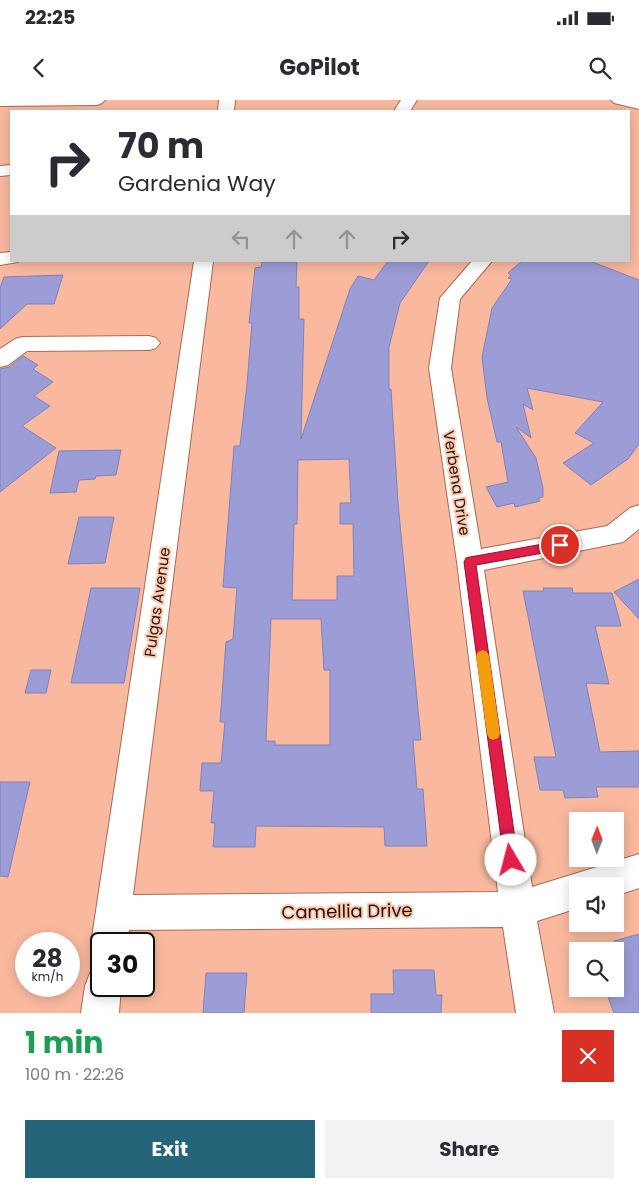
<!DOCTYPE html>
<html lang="en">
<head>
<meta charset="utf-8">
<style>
	body { margin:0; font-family:Poppins,sans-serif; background:#f2f2f3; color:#2b2b33; height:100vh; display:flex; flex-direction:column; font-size:19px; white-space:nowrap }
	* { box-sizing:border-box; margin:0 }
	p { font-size:16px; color:#7c7c81 }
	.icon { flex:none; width:28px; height:28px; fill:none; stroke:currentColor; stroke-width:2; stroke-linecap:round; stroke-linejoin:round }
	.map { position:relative; height:913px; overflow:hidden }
	.sheet { display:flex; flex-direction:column; background:#fff; flex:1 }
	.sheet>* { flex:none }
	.hud { position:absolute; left:10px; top:10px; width:620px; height:152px; border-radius:0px; box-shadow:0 2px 12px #0003; background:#fff; color:#2b2b33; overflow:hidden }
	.needle { width:32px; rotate:1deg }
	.controls { position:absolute; left:569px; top:712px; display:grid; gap:10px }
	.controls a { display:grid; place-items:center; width:55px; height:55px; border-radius:0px; background:#fff; box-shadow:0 2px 12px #0003; font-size:25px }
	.speed { position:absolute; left:15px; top:832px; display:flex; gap:10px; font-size:25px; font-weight:700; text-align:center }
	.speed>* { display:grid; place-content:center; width:65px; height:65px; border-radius:50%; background:#fff; box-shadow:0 2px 12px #0003; line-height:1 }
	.speed small { font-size:12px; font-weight:400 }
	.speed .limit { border:2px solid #111; border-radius:8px; background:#fff; color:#111 }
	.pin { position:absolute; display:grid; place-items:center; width:42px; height:42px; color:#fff; margin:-21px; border:2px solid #fff; border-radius:50%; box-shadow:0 1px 5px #0007 }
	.me { position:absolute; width:55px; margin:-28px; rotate:352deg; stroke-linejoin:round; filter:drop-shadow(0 0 4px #0008) }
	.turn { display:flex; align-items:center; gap:18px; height:105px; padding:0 25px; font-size:22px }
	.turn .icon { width:65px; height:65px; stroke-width:2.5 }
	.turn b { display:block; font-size:35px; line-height:42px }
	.lanes { display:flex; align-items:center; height:48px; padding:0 25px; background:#0003; justify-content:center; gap:25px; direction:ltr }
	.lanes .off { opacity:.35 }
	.round { display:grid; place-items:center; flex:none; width:52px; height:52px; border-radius:0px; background:#f2f2f3 }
	.headline { display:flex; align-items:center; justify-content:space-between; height:85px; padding:0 25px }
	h1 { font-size:30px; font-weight:700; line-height:38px; color:#1e9e55 }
	.button { display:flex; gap:10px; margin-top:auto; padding:10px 25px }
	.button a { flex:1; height:58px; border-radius:0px; background:#25657a; color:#fff; font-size:20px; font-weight:700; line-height:58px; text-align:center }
	.button a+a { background:#f2f2f3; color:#2b2b33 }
	.status { display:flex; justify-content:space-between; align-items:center; height:35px; padding:0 25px; background:#fff; direction:ltr }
	.status svg { height:14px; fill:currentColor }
	header { display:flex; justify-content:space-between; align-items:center; height:65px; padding:0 25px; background:#fff; font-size:22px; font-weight:700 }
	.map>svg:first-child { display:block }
	.building { fill:#9c9dd7; stroke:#8181b9; fill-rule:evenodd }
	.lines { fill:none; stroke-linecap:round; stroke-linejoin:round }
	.minor-casing { stroke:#a76c54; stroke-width:2 }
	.minor { fill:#fff; fill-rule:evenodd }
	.route { fill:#e11d48; stroke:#92132f }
	.slow { fill:#f59e0b }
	.labels { text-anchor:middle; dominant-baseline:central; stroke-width:4; stroke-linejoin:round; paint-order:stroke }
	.street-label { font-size:15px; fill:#291208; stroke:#ffcab4 }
	.near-street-label { font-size:18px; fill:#291208; stroke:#ffcab4 }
</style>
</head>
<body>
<div class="status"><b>22:25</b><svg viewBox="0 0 49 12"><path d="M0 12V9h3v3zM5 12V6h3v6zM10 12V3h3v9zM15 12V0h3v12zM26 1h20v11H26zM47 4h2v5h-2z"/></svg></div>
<header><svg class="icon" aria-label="back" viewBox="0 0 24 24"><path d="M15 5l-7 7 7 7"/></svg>GoPilot<svg class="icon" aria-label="search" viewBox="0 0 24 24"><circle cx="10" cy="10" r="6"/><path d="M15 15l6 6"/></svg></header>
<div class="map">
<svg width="639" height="913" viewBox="0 0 639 913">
	<rect width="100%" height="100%" fill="#fab99f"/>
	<g class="building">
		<path d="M388,161H429L400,203L389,247V289H391L398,403L421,640H413L417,689H423L427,746H385L384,727L256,726L255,747H213L215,723H211L214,691H200L202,663H221L225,622H220L226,542L233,539L237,488L223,487L234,346H240L247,284L252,223H249L255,168L261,167L262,162H297L296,187H299V219H304L301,339L350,189L358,176L374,180ZM349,359L351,403H340V424H353L354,476H337V500H292L294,424H297L298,360ZM271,519H321L324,570H330V645H275V641H266Z"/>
		<polygon points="522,161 590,161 639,180 639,344 628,359 591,385 563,363 594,343 575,333 603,302 527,288 533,310 523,304 531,338 516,327 536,358 543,388 543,397 538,398 540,401 515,407 514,403 497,407 486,387 508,382 501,342 497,342 487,298 482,257 492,208 512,179 508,178 511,175 508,173"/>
		<polygon points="63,175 54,204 27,204 0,229 0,188 4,177"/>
		<polygon points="23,256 38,265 33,269 53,282 34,296 50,306 22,326 56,348 0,392 0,269 9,267"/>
		<polygon points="121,350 116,375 96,376 95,379 79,380 76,392 50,393 59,351"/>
		<polygon points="79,417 114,417 105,463 68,464"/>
		<polygon points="639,479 639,519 614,492"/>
		<polygon points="91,488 140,488 124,583 71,583"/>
		<polygon points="543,488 572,488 573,493 612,493 621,526 595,526 609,584 586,583 600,652 639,651 639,687 596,687 598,697 565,698 563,690 540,690 534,657 556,657 523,491 544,491"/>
		<polygon points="31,570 51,570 46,593 25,593"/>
		<polygon points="0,682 30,682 8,777 0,776"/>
		<polygon points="639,834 639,913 614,913 605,889 615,889 616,846 614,841"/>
		<polygon points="393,870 434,870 436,895 442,895 441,913 371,913 371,894 394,894"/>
		<polygon points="206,873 247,873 244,913 203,913"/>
	</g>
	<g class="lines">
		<defs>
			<g id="minor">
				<polygon points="0,0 105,0 102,3 97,5 0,6"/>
				<polygon points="219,0 235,0 234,11 218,11"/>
				<polygon points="401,0 417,0 410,11 394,11"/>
				<polygon points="611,0 639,0 639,9 614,3"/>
				<polygon points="11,65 11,75 0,76 0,66"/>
				<polygon points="11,152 11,161 18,162 0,165 0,153"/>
				<polygon points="194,161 213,161 133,795 498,792 457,462 429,268 440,198 472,161 492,161 460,199 451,268 481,449 607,426 630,408 639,405 639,429 623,442 484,470 532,787 639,754 639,788 615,796 615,786 578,786 578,808 537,821 554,913 516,913 503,827 129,830 127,844 101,844 101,859 96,857 91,844"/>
				<polygon points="149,236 156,238 160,243 156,248 149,250 27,251 8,265 0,267 0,249 15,239 22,237"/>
				<polygon points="101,868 101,886 121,886 119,913 81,913 85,886 90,873"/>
			</g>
		</defs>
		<use href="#minor" class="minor-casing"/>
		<use href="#minor" class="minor"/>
	</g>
	<polygon class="route" points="560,441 565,445 560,450 476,465 518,760 516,765 511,768 506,765 504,760 464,462 466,458 470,457"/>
	<polygon class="slow" points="483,550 487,552 489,556 500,634 498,638 493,640 489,638 487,634 476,556 478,552"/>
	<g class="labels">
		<g class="street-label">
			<text transform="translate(457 383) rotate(81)">Verbena Drive</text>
			<text transform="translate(157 502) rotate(-82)">Pulgas Avenue</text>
		</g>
		<g class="near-street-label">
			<text transform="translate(347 811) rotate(-1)">Camellia Drive</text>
		</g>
	</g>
</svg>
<div class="controls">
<a><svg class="needle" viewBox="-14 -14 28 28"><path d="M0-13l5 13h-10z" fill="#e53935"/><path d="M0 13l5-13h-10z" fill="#7c7c81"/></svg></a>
<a><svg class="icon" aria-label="sound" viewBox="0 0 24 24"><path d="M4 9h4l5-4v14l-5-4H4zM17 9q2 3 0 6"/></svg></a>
<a><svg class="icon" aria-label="search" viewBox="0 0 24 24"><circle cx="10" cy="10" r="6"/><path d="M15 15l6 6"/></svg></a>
</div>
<div class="speed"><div>28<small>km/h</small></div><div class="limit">30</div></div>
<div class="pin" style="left:560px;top:445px;background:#d93025"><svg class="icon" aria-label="arrive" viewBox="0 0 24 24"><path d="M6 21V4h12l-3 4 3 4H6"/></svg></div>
<svg class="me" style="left:511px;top:760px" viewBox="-20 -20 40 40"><circle r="19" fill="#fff"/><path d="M0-13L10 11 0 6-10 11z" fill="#e11d48"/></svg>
<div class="hud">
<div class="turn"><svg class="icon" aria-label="right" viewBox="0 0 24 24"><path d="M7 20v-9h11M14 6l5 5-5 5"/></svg><div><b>70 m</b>Gardenia Way</div></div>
<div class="lanes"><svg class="icon off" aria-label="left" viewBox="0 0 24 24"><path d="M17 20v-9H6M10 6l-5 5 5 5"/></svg><svg class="icon off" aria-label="ahead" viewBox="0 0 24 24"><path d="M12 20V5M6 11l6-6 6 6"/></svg><svg class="icon off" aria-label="ahead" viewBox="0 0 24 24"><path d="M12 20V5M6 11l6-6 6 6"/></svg><svg class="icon" aria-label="right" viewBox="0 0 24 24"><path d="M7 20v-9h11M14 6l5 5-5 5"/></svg></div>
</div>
</div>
<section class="sheet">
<div class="headline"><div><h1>1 min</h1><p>100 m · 22:26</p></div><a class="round" style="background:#d93025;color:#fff"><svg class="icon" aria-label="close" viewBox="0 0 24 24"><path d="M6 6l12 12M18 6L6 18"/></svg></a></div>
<div class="button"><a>Exit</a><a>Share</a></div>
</section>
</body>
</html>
